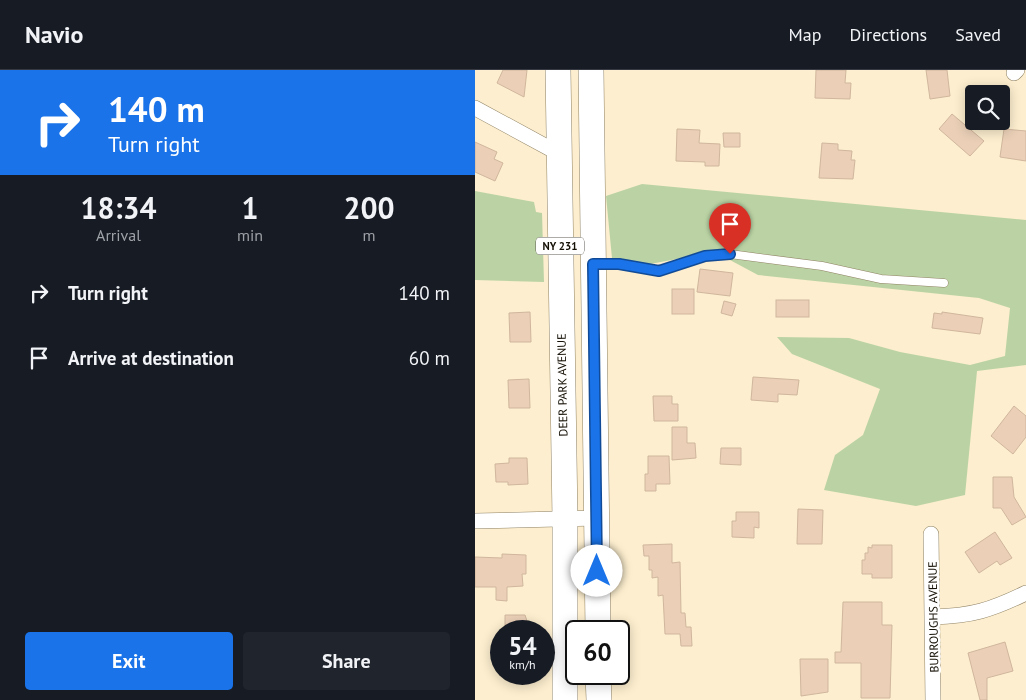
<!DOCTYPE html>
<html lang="en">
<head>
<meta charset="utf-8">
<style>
	body { margin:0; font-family:"PT Sans",sans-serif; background:#20242c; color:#f1f3f6; height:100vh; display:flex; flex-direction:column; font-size:19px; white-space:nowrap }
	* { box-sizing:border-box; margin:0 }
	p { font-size:16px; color:#9ea1a6 }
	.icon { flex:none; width:28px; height:28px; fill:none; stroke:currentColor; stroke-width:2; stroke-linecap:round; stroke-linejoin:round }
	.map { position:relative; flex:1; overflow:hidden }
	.details { display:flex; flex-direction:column; background:#171b24; width:475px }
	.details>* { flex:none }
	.hud { background:#1a73e8; color:#fff; overflow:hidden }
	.controls { position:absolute; left:490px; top:15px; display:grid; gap:10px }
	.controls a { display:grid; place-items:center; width:45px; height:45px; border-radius:5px; background:#171b24; box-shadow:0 2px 12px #0003; font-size:25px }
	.speed { position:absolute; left:15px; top:550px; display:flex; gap:10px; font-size:25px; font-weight:700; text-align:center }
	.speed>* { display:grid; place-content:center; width:65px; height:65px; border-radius:50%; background:#171b24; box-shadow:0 2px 12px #0003; line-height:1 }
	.speed small { font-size:12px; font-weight:400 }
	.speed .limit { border:2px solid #111; border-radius:8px; background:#fff; color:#111 }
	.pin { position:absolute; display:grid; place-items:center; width:42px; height:42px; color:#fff; margin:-51px -21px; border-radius:50% 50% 50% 0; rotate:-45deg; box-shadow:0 0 5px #0007 }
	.pin .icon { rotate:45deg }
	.me { position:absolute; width:55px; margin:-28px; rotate:0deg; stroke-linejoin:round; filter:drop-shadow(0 0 4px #0008) }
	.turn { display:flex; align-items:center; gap:18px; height:105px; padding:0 25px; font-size:22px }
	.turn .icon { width:65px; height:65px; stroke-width:2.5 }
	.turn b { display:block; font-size:35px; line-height:42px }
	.eta { display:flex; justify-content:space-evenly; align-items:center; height:85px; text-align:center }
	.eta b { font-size:30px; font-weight:700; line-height:35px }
	.primary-button { display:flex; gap:10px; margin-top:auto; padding:10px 25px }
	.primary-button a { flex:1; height:58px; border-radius:5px; background:#1a73e8; color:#fff; font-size:20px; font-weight:700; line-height:58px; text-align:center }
	.primary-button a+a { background:#20242c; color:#f1f3f6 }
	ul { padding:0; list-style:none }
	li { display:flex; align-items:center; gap:15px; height:65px; padding:0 25px }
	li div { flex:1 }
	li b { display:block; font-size:19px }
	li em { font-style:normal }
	header { display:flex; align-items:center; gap:30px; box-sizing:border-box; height:70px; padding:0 25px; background:#171b24; border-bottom:1px solid #363941 }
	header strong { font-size:24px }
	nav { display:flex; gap:28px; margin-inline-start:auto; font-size:18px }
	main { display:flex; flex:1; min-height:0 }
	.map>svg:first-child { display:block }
	.green { fill:#bbd3a4 }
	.building { fill:#ebd0b7; stroke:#d0b69d }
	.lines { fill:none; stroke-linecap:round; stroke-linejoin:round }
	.service-casing { stroke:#8f8264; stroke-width:9 }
	.minor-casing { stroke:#8f8264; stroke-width:16 }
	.primary-casing { stroke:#8f8264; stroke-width:26 }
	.service { stroke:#fff; stroke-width:8 }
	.minor { stroke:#fff; stroke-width:15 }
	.primary { stroke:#fff; stroke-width:25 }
	.route-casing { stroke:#114b97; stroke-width:12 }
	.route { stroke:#1a73e8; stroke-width:9 }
	.labels { text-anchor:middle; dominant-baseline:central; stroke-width:5; stroke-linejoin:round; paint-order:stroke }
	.shield { fill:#fff; stroke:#5b5850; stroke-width:1 }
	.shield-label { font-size:11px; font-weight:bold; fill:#151005 }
	.street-label { font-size:12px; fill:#151005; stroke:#fff }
</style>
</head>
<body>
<header>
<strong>Navio</strong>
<nav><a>Map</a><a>Directions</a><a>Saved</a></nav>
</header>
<main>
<section class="details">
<div class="hud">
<div class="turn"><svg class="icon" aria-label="right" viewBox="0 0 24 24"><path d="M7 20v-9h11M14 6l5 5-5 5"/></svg><div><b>140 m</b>Turn right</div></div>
</div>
<div class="eta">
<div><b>18:34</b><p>Arrival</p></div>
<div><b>1</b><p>min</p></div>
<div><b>200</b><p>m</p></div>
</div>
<ul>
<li><svg class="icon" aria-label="right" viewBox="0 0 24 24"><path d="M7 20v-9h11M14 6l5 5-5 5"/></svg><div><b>Turn right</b></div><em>140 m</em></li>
<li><svg class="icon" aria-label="arrive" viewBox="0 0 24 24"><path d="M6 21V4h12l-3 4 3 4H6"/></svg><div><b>Arrive at destination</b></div><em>60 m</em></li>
</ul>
<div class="primary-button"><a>Exit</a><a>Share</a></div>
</section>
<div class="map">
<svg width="551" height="630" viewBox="0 0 551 630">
	<rect width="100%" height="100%" fill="#fceece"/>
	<g class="green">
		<polygon points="167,114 551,150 551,295 502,301 490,425 441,436 349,420 360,385 388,365 405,319 317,284 302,267 374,268 425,282 495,295 530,286 535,238 504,228 283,205 240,182 175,194 137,188 131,126"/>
		<polygon points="0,121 59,132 61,142 67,143 69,212 0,210"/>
	</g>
	<g class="building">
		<polygon points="28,0 52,0 49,27 22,13"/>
		<polygon points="341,0 371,0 370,13 376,13 375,29 340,28"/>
		<polygon points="451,0 472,0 475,26 455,29"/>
		<polygon points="477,44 509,71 495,86 464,59"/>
		<polygon points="202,59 225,60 224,73 245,74 244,96 230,96 230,92 201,91"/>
		<polygon points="529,59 551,61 551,91 525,87"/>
		<polygon points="248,63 265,63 265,77 249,77"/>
		<polygon points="0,72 22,82 19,89 28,93 20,111 0,102"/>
		<polygon points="347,73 363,74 363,80 377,81 376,90 380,90 378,109 344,108"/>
		<polygon points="225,199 258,203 255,226 222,222"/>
		<rect x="197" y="219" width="22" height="25"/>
		<rect x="301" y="230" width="33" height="17"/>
		<polygon points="249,231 261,234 257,246 246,243"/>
		<polygon points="55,242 56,272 35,272 34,243"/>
		<polygon points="467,242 508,248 505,264 457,258 459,243 467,244"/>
		<polygon points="278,307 324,310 322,325 303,324 303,332 276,330"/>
		<polygon points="54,309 55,338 34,338 33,310"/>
		<polygon points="178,326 197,326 197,334 203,334 203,351 179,351"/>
		<polygon points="539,336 551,346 551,367 538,384 516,366"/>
		<polygon points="197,357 212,357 212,373 220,373 221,388 197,390"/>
		<polygon points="246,378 266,378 266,395 245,394"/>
		<polygon points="173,386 194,386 195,414 181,414 181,421 170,421 170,404 173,404"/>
		<polygon points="34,388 52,388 53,414 33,415 33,412 21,412 20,394 34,393"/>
		<polygon points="518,407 537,407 539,427 551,447 537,455 526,438 518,438"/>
		<polygon points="323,439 348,440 347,474 322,474"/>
		<polygon points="261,442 284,442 284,458 279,457 279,468 257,467 257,451 261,451"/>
		<polygon points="520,462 537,488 525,495 522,491 504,503 490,482"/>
		<polygon points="197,474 197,493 205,492 206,543 210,543 211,557 216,557 217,576 206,576 205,564 190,564 188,525 183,526 183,507 177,508 177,500 174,500 174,486 169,486 168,475"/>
		<polygon points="397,475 417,475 417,508 397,508 397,504 387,504 387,490 390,490 390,483 393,483 393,477 397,478"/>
		<polygon points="27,484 51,485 51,504 47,504 48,516 32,517 32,531 21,530 21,517 0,517 0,487 27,488"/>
		<polygon points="368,532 407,532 407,555 417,555 415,628 386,628 386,593 360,593 360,582 366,582"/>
		<polygon points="30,545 50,545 53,554 50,561 30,561"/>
		<polygon points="530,572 538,601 512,608 512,630 505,630 493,583"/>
		<polygon points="325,589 353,589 353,622 326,626"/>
	</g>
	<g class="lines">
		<defs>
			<polyline id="service" points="122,194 144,194 184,201 230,187 255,184 347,196 406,209 469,213"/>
			<g id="minor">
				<polyline points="539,3 542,0"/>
				<polyline points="0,38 83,83"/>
				<polyline points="0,451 122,448"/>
				<polyline points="456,464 458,630"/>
				<path d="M458,547C497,546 516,540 551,523"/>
			</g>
			<g id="primary">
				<polyline points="83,0 90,449 90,630"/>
				<polyline points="116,0 123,561"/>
				<polyline points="123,604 124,630"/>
			</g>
		</defs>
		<use href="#service" class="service-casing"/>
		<use href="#minor" class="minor-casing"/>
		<use href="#primary" class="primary-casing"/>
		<use href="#service" class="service"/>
		<use href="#minor" class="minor"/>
		<use href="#primary" class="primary"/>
	</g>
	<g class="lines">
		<defs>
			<polyline id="route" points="122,501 118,194 144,194 184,201 230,186 255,184"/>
		</defs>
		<use href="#route" class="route-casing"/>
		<use href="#route" class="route"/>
	</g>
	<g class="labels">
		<rect class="shield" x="61" y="167.5" width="48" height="17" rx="4"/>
		<g class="shield-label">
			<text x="85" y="176">NY 231</text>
		</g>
		<g class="street-label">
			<text transform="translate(87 315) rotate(-91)">DEER PARK AVENUE</text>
			<text transform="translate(458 547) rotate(-91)">BURROUGHS AVENUE</text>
		</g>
	</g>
</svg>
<div class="controls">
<a><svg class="icon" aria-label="search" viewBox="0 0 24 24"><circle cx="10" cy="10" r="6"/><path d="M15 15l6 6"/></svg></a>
</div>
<div class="speed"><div>54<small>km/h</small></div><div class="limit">60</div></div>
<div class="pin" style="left:255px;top:184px;background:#d93025"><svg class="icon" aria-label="arrive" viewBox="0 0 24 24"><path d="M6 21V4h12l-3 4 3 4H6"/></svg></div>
<svg class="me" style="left:122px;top:501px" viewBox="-20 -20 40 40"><circle r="19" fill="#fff"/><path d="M0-13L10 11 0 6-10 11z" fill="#1a73e8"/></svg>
</div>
</main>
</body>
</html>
